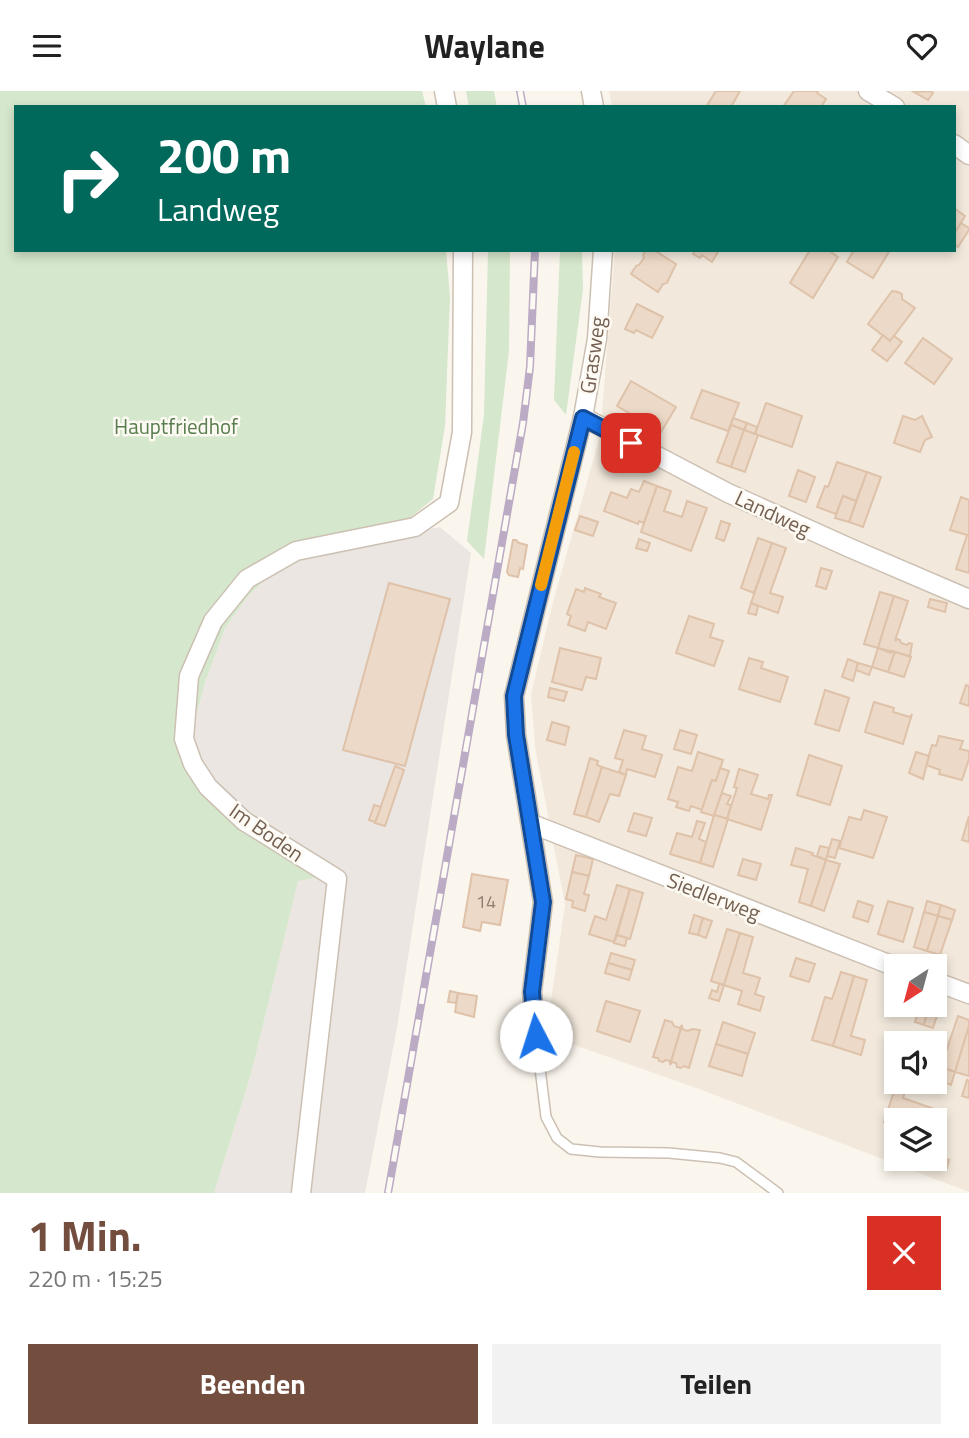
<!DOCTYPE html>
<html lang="de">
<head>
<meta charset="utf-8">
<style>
	body { margin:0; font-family:"Titillium Web",sans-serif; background:#f2f2f2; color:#222; height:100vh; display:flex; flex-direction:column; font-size:26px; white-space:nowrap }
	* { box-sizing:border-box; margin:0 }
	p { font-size:23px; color:#767676 }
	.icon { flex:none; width:38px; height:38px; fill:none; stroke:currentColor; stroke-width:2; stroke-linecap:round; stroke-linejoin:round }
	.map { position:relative; height:1102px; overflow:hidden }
	.panel { display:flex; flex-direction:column; background:#fff; flex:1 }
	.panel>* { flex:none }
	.top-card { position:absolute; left:14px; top:14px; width:942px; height:147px; border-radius:0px; box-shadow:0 4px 10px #0003; background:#00695c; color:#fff; overflow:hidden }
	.needle { width:46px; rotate:216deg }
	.fabs { position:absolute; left:884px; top:863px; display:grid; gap:14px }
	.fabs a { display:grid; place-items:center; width:63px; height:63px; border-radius:0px; background:#fff; box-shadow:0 4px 10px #0003; font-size:35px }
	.pin { position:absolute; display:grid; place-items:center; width:60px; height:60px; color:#fff; margin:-30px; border-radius:14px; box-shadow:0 4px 10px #0006 }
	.me { position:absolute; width:77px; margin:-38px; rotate:355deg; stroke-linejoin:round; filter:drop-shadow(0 0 5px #0008) }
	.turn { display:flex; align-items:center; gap:24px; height:147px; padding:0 28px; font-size:32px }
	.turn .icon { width:91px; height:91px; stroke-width:2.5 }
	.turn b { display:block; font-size:49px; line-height:60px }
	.round { display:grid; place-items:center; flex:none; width:74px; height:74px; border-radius:0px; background:#f2f2f2 }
	.summary { display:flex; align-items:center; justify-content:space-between; height:119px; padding:0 28px }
	h1 { font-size:42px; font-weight:700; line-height:52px; color:#734e3e }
	.cta { display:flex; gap:14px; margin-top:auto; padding:14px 28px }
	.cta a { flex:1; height:80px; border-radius:0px; background:#734e3e; color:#fff; font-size:28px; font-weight:700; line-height:80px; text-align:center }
	.cta a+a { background:#f2f2f2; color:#222 }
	header { display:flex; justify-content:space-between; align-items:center; height:91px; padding:0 28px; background:#fff; font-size:32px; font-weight:700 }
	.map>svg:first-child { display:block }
	.residential { fill:#f2e9dc; fill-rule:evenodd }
	.industrial { fill:#ebe6e1 }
	.green { fill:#d5e7cc }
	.building { fill:#edd9c7; stroke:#dec2aa; stroke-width:2 }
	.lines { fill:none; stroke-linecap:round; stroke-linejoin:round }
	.service-casing { stroke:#ccc0b3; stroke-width:12 }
	.minor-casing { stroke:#ccc0b3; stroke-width:21 }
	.service { stroke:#fff; stroke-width:9 }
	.minor { stroke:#fff; stroke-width:18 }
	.rail-casing { stroke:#bbabc5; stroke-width:8 }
	.rail { stroke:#fdfaf3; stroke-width:5; stroke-dasharray:16; stroke-linecap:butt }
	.route-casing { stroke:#114b97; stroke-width:18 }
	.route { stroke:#1a73e8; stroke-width:12 }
	.slow { stroke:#f59e0b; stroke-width:12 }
	.labels { text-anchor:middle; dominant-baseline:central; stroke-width:5; stroke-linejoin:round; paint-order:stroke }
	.number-label { font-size:18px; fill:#927e6f }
	.street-label { font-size:21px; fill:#746052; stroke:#fdfaf3 }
	.park-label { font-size:21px; fill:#587d4e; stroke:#fdfaf3 }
</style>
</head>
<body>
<header><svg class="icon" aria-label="menu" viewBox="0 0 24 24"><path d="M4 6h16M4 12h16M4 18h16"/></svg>Waylane<svg class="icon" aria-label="heart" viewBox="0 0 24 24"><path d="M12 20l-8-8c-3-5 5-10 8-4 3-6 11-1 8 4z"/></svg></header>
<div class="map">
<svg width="969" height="1102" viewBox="0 0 969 1102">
	<rect width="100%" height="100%" fill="#fbf6ed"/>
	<path class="residential" d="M609,0H969V1101L699,998L546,944L565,814L535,656L531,603L554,507L600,345L615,159H954V16H612ZM896,875H934V914H896ZM896,952H934V990H896ZM896,1029H934V1068H896Z"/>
	<polygon class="industrial" points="440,436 471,462 397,937 365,1102 214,1102 251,983 298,789 341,782 236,715 198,669 191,643 205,592 225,537 249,504 275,479 328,458"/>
	<g class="green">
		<polygon points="0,0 422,0 426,16 16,16 16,159 446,159 450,206 445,335 433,408 386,446 328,458 275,479 249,504 225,537 205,592 191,643 198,669 236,715 283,747 342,781 298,790 251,983 214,1102 0,1102"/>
		<polygon points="466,0 494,0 497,16 469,16"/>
		<polygon points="488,159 510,159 509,260 484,468 467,450 484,324"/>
		<polygon points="560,159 582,159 583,198 566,324 554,309"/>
	</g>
	<g class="building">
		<polygon points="716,0 740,0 731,16 706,16"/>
		<polygon points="794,0 818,0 817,2 826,8 821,16 783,16"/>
		<polygon points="931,0 933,2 928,9 914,1"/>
		<polygon points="954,117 965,125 954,143"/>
		<polygon points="961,132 969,137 969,139 958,156 954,153 954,143"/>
		<polygon points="646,159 654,159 676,173 667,192 663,193 658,201 631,183 636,175 639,174 644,167 643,164"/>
		<polygon points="693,159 719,159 712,171 702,164 700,167 693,163 695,160"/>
		<polygon points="810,159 828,159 838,166 813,207 790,192"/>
		<polygon points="854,159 890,159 873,187 847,171"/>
		<polygon points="892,200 898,201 902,203 902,208 915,217 890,250 868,233"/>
		<polygon points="637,213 663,226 652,247 636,239 634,242 625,238"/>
		<polygon points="883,244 890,250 894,245 902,251 887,270 872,259"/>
		<polygon points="923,247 952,268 934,293 905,272"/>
		<polygon points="631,290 676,316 661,341 617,315"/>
		<polygon points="702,299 739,312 728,340 691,327"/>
		<polygon points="766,312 802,325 792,356 755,343"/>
		<polygon points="903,325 915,329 922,325 932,346 925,349 920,361 894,352"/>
		<polygon points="733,327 747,332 744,339 731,334"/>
		<polygon points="747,332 757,336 755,343 744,339"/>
		<polygon points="731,334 744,339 731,376 717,371"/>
		<polygon points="744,339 758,344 745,381 731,376"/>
		<polygon points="837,371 867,381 856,410 843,405 836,423 817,416 825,395 828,396"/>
		<polygon points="798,379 815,386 806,411 789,405"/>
		<polygon points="867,381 881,386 863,436 849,431"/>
		<polygon points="644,390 657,395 644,432 639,430 638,433 604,420 611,401 627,407 631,398 639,401"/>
		<polygon points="657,395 671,400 664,420 682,426 687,410 707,417 691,460 641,441"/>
		<polygon points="843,405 856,410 849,431 835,427"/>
		<polygon points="961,406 969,409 969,482 956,478 967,444 950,439"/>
		<polygon points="580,425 598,431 593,445 575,439"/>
		<polygon points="721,430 730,433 724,450 716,447"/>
		<polygon points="758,447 772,452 754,502 741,497"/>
		<polygon points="639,448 650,452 647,460 636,457"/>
		<polygon points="513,449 516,449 519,452 527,454 523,478 520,477 518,486 509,484 507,481"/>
		<polygon points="772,452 786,457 770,502 783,506 778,522 751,512"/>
		<polygon points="821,477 832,480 826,498 816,495"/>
		<polygon points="389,492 450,508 405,675 343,659"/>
		<polygon points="585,497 601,503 599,506 616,512 606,538 588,531 585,540 568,534 571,525 567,523 576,498 584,501"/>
		<polygon points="880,501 894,505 878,557 864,553"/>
		<polygon points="894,505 908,510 895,550 897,548 900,549 901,552 907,554 909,552 912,553 910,565 878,557"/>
		<polygon points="930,508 947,512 945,521 928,516"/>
		<polygon points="751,512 758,515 756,524 748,522"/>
		<polygon points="689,525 714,533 710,546 723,550 714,575 676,562"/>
		<polygon points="560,557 601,567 596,588 586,586 582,599 552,591"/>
		<polygon points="878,557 891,562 892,560 895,561 888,581 872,576"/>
		<polygon points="895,561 911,566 904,586 888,581"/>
		<polygon points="749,567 763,571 761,577 788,586 780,611 739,598"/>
		<polygon points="848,568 858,572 853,590 842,586"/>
		<polygon points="858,572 872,576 869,584 856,579"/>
		<polygon points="966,594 969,595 969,615 960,612"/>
		<polygon points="550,597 567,601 564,610 548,606"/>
		<polygon points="825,599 849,607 839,640 815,633"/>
		<polygon points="874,611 894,617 893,621 910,626 912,623 903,653 865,641"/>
		<polygon points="552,631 569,636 565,654 547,649"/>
		<polygon points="624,639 646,645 642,658 662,664 655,686 627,678 626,684 619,681 623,669 615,667"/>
		<polygon points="680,639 697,644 691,663 674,658"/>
		<polygon points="939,645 963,650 960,658 969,660 969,668 962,689 939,683 940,679 926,674 932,654 936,655"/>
		<polygon points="698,661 723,669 716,690 712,689 702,719 691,715 689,720 676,716 678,711 668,708 678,676 692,680"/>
		<polygon points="916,661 929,665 923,688 909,682"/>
		<polygon points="809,664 842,675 830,714 797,704"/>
		<polygon points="590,667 598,670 597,674 602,676 586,726 574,723"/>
		<polygon points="395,675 404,679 385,735 375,732"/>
		<polygon points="602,676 626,684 619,705 610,703 599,731 586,726"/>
		<polygon points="720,677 729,680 714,725 701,721 712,689 716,690"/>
		<polygon points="739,678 758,684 751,703 768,708 769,704 772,704 761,739 727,728 737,697 734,696"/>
		<polygon points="722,702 731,705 727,713 731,714 727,728 714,724"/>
		<polygon points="374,714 381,716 375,731 369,729"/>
		<polygon points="864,719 887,726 873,767 839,757 849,726 861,729"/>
		<polygon points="634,722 652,727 646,745 628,740"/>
		<polygon points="714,724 728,728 713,776 700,772"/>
		<polygon points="969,725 969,751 962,749"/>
		<polygon points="697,730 705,732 699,748 706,751 700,772 670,763 677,742 692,746"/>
		<polygon points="832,748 840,750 835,767 827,765"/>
		<polygon points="820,755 829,757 826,769 817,765"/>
		<polygon points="796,757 813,762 812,764 826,769 811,815 799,811 808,778 791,774"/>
		<polygon points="576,764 593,768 589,785 572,781"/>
		<polygon points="743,768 761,773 756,789 738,784"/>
		<polygon points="826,769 840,773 824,820 811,815"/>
		<polygon points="572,781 589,785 584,803 589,804 585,820 572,816 573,810 566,808"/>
		<polygon points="472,783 508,789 500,834 482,831 480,840 463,836"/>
		<polygon points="617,794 630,798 614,851 589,843 595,825 606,829"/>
		<polygon points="630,798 643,802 630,848 617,844"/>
		<polygon points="858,810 873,815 868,831 853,826"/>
		<polygon points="888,810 913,817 903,851 878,843"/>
		<polygon points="927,810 941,814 938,825 924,821"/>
		<polygon points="941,814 955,819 952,829 938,825"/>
		<polygon points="924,821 938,825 927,860 914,856"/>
		<polygon points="694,824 703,827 698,844 689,842"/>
		<polygon points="938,825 952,829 940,864 927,860"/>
		<polygon points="703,827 712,830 706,847 698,844"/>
		<polygon points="727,838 740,842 724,894 711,890"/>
		<polygon points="740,842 753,846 743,882 760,887 755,903 764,906 760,920 738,913 742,900 724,894"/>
		<polygon points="617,844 627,847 625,855 614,852"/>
		<polygon points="611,862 635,869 632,879 608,872"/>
		<polygon points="796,867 815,873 809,891 790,885"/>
		<polygon points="608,872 632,879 629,889 605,882"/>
		<polygon points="841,881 854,885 833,955 812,949 825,906 832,908"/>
		<polygon points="854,885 867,889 851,945 865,949 861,964 833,955"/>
		<polygon points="719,893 724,894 719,910 709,907 712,899 717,901"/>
		<polygon points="450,900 458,902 456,912 448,911"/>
		<polygon points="458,902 477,905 474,926 455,921"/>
		<polygon points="606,910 640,920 630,951 597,940"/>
		<polygon points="920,914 929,916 929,915 924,934 915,931"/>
		<polygon points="929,915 937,919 939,918 933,937 924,934"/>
		<polygon points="958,925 969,929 969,935 955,981 941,976"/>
		<polygon points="665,929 672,931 674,935 680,937 682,934 670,974 670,970 666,969 663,971 659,970 658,967 653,966"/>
		<polygon points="723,931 755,942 748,963 716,953"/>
		<polygon points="682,934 682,938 688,940 692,938 700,939 689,977 684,975 681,977 677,976 676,972 672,971 670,974"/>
		<polygon points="969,935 969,985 955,981"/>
		<polygon points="716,953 748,963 742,985 709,975"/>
		<polygon points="946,978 955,981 951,994 942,990"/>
		<polygon points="967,989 969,990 969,1007 962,1005"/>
		<polygon points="895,997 905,1000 903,1007 932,1017 928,1029 896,1029 896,1035 884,1031"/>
		<polygon points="936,1065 949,1069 947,1077 934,1073"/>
	</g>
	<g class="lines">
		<defs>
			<polyline id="service" points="536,945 546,1026 557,1047 571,1058 600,1061 669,1062 720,1067 736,1071 778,1102"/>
			<g id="minor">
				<polyline points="444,0 447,16"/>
				<polyline points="591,0 594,16"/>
				<polyline points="868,0 895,16"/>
				<polyline points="954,53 969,64"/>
				<polyline points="583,326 728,402 850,457 969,508"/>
				<polyline points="532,733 896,876"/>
				<polyline points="934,890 969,903"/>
				<polyline points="536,945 532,901 543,811 516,644 514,605 583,326 597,248 603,159"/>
				<polyline points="301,1102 337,788 244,730 208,696 193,673 184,648 189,585 213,530 247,488 296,460 415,436 449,412 462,341 463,159"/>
			</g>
		</defs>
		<use href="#service" class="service-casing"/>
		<use href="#minor" class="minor-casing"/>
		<use href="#service" class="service"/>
		<use href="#minor" class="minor"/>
		<defs>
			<g id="rail">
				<polyline points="520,0 523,16"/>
				<polyline points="388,1102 523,332 530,276 535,159"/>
			</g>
		</defs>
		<use href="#rail" class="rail-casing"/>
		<use href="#rail" class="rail"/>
	</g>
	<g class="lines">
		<defs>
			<polyline id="route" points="536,945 532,901 543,811 516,644 514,605 583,327 631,352"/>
		</defs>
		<use href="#route" class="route-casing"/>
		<use href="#route" class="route"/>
		<polyline class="slow" points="541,494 574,361"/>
	</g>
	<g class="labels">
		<g class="number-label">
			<text x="486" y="810">14</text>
		</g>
		<g class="street-label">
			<text transform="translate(592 264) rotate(-82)">Grasweg</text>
			<text transform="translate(773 422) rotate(25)">Landweg</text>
			<text transform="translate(267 741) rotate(35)">Im Boden</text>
			<text transform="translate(714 805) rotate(21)">Siedlerweg</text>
		</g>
		<g class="park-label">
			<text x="176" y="335">Hauptfriedhof</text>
		</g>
	</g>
</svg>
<div class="fabs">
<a><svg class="needle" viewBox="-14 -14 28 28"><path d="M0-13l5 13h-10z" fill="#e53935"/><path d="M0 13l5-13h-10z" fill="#767676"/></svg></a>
<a><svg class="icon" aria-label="sound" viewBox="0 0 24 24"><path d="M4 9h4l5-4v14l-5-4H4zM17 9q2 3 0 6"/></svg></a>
<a><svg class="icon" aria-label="layers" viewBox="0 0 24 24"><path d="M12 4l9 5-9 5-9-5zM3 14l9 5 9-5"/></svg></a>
</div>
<div class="pin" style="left:631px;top:352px;background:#d93025"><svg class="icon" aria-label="arrive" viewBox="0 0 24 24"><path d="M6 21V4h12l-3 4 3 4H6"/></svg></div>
<svg class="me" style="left:536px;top:945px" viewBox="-20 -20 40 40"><circle r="19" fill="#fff"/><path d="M0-13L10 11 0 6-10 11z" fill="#1a73e8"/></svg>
<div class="top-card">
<div class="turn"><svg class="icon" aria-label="right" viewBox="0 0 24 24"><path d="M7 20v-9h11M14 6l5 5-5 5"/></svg><div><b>200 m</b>Landweg</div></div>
</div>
</div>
<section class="panel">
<div class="summary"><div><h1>1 Min.</h1><p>220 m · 15:25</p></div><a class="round" style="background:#d93025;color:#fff"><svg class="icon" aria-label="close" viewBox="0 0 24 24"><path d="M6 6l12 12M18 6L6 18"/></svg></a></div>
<div class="cta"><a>Beenden</a><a>Teilen</a></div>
</section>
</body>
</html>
